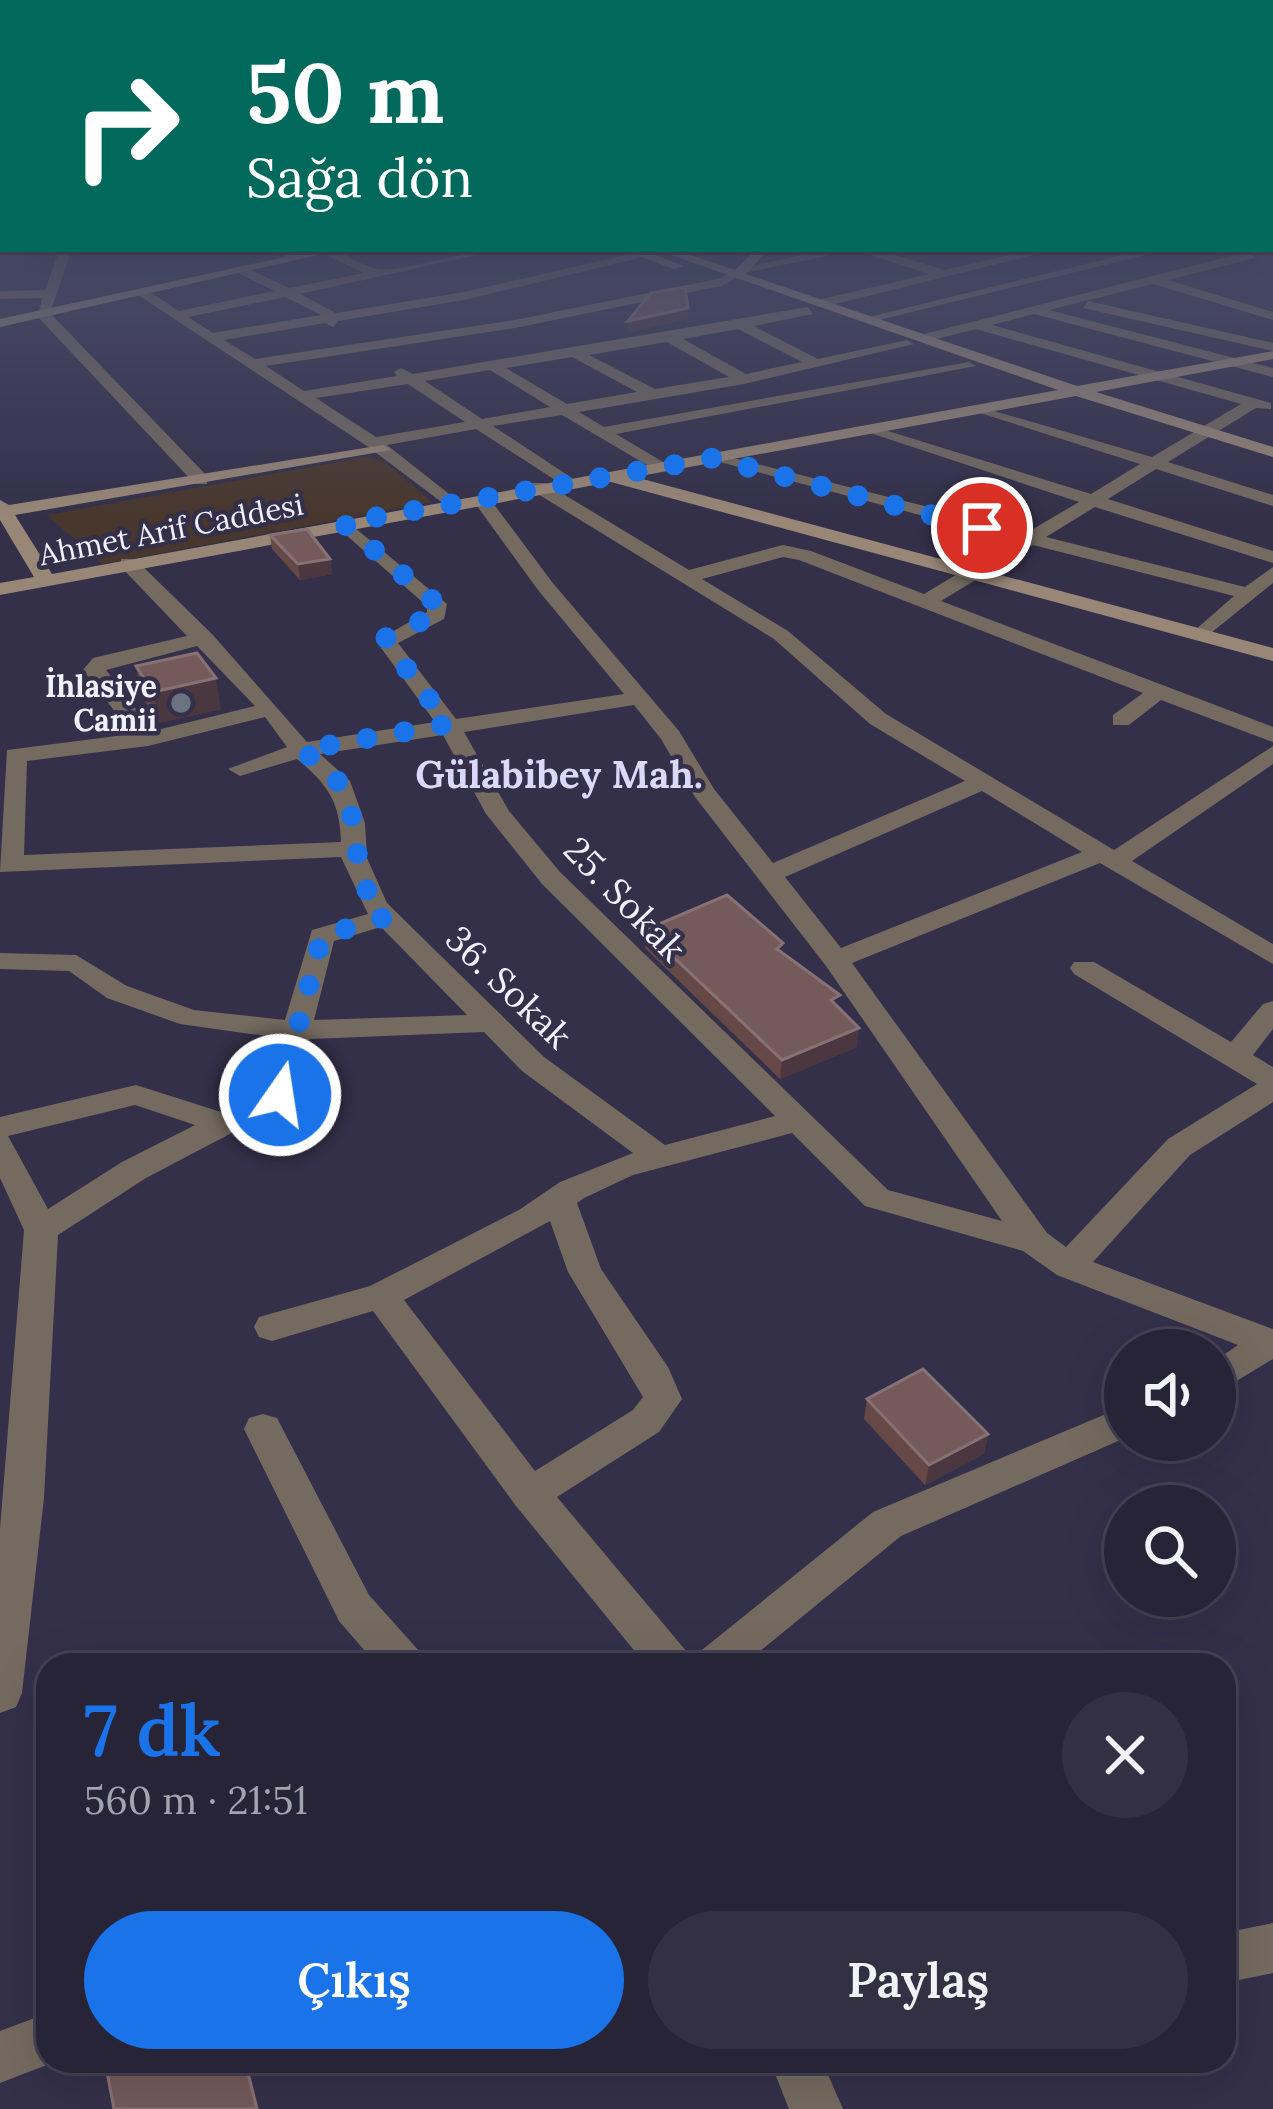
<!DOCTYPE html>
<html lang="tr">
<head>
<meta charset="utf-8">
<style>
	body { margin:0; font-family:Lora,serif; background:#333043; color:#f1f3f6; height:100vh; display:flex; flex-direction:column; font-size:45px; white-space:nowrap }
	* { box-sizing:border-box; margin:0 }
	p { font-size:39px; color:#a4a4ae }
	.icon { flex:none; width:66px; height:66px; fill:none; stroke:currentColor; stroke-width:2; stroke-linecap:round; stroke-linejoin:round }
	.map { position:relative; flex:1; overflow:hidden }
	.details { position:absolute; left:36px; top:1653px; width:1200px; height:420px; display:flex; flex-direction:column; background:#272438; border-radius:36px; box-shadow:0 12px 48px #0002,0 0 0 3px #434153 }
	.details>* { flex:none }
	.top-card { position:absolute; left:0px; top:0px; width:1275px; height:252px; box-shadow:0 12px 48px #0002,0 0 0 3px #434153; background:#00695c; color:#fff; overflow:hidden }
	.buttons { position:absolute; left:1104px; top:1329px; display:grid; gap:24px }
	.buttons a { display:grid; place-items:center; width:132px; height:132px; border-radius:50%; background:#272438; box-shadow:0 12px 48px #0002,0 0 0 3px #434153; font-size:60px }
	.pin { position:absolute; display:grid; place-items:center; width:102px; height:102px; color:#fff; margin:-51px; border:6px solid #fff; border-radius:50%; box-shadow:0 3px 12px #0007 }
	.me { position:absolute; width:132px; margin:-66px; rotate:13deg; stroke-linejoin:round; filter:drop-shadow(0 0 9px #0008) }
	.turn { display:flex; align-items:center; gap:42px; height:252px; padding:0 48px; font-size:54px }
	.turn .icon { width:156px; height:156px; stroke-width:2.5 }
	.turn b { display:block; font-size:84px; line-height:102px }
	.round { display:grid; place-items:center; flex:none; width:126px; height:126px; border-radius:63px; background:#333043 }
	.head { display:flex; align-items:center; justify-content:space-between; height:204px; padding:0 48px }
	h1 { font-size:72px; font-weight:600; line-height:90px; color:#1a73e8 }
	.action { display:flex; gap:24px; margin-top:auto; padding:24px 48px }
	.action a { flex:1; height:138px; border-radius:72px; background:#1a73e8; color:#fff; font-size:48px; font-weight:600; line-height:138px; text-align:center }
	.action a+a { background:#333043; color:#f1f3f6 }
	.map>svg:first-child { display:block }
	.education { fill:#49372d }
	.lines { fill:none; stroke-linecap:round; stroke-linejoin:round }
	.street { fill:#746a60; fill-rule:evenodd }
	.secondary { fill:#988777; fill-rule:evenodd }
	.wall { fill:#664847 }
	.shaded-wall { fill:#4b3740 }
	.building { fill:#745a5a; stroke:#887174; stroke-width:3 }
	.route { stroke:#1a73e8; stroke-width:21; stroke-dasharray:0 37.8 }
	.worship-dot { fill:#6b7280; stroke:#34304a; stroke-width:4.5 }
	.labels { text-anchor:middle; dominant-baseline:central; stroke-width:9; stroke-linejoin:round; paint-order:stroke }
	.far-street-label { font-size:30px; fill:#f1f0fe; stroke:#34304a }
	.far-poi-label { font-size:30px; font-weight:bold; fill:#f1f0fe; stroke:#34304a; text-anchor:end }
	.street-label { font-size:36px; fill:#f1f0fe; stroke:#34304a }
	.far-district-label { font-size:39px; font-weight:bold; fill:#dcd8fa; stroke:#34304a }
</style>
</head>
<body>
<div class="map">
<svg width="1273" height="2109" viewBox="0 0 1273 2109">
	<rect width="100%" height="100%" fill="#34304a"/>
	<polygon class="education" points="365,457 383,460 432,502 102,564 47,515"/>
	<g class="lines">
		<g class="street">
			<rect x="1272" y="237" width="1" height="8"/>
			<polygon points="60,249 72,249 50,313 207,476 207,484 195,484 38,317 42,298 0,299 0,291 45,290"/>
			<polygon points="273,249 288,249 302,258 292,261"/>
			<path d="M323,249C344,249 358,266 378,269C402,273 468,249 503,249L300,294L336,313L464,292L645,251L651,255L464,300L338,321L333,327L325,323L224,340L255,359L515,320L717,279L737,270L743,274L721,286L515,328L266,366L304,391L397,376L394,372L401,368L413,374L808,307L813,314L754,326L818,359L907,340L914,344L744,384L579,412L604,427L969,362L976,366L616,434L663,462L666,466L657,471L562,415L493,426L572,478L575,482L566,487L476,429L387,445L458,501L461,505L452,510L367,446L135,293L147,290L179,311L274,291L238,273L242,266L289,288L364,273L324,254ZM285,297L321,315L213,333L188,317ZM738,329L802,362L746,374L683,339ZM667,342L729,377L655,389L589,355ZM572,357L637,392L567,404L506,368ZM490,370L550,407L482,419L425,381ZM408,384L465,422L376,437L316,398Z"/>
			<polygon points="830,249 874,249 945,270 1036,249 1058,249 823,307 818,300 929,274 855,250 749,272 743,268"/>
			<polygon points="1148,249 1170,249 867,323 860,319"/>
			<path d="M1251,251L1255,258L1168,280L1273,312V320L1153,284L1049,310L1273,368V377L1034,314L992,325L1271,403V409L1256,408L1168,462L1273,495V506L1156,469L1108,499L1273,551V563L1095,507L1046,537L1245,587L1273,567V583L1201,641L1191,635L1194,631L1234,596L1033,545L941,601L1273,727V742L1161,700L1129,725H1113V715L1143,693L799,560L783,557L702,579L788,631L886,714L1114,850L1273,746V764L1132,861L1273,944V964L1100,863L852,963L1047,1233L1066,1247L1168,1139L1257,1084L1074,974L1070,968L1074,962H1094L1231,1042L1263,1004L1273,1001V1029L1253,1055L1273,1067V1102L1190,1155L1093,1262L1273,1329V1359L1215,1394V1361L1238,1345L1057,1275L1023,1251L865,1206L792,1133L633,1175L584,1198L577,1203L601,1269L668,1367L682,1399L659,1432L557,1497L692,1658L873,1512L1125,1406V1438L901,1536L743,1665H646L516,1506L373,1311L272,1341L259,1337L254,1327L259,1317L370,1286L519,1210L560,1182L633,1153L522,1071L484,1032L310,1039L291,1102L146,1178L58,1235L44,1498L22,1693L16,1707L0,1713V1529L24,1230L0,1178V1117L136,1085L221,1112L266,1089L280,1038L180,1024L107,998L69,971L0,969V953L76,955L127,986L194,1010L285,1020L312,930L368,914L341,857L0,872L7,750L132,734L83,670L93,658L187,636L121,567V559H135L212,634L307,742L435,722L376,641L427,612V606L337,527V519L343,518L447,604L444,619L398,643L456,719L624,694L538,590L472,499L487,495L552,582L679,731L714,789L773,863L965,781L870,724L774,639L533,491V483H545L689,570L783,545L811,551L924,594L1014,540L705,458L713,453L1028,532L1079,502L861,430L875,427L1091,494L1140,464L977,412V406L1152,457L1241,404L976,329L925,342L920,335ZM197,646L255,706L153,731L106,670ZM634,705L661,739L695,797L826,966L1002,1221L888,1190L560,872L509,811L464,732ZM265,717L287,747L228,769L240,776L297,759C327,784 340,801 341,842L24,855L27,761L148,746ZM443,735L486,814L542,884L775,1116L665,1145L544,1057L387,903L367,858L365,823L350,781L320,754ZM982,791L1082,852L841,948L785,877ZM381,927L467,1015L314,1020L334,941ZM135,1105L195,1125L122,1162L48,1209L8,1136ZM550,1221L568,1272L643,1397L633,1410L535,1471L404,1300Z"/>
			<polygon points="1088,301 1273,343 1273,351 1083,308"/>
			<polygon points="263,1414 277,1418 369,1595 419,1651 426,1665 377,1665 339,1621 244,1429 249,1418"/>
			<polygon points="1273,1923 1273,1973 1224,1983 1224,1933"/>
			<polygon points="48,2013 48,2061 57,2061 0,2083 0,2031"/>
			<polygon points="770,2061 822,2061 843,2109 789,2109"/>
		</g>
		<g class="secondary">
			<polygon points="322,249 345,249 0,327 0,319"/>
			<polygon points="621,249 639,249 684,266 674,269"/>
			<polygon points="654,249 672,249 735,270 757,249 769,249 746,274 1077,386 1273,351 1273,359 1096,392 1273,447 1273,457 1076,396 635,477 1273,648 1273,661 611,482 0,595 0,583 34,577 0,520 0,500 9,505 383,445 391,450 15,515 52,574 1058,390"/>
		</g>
	</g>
	<g class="wall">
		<polygon points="270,535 330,559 332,574 300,580 272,549"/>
		<polygon points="136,666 221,709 159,723 142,697"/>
		<polygon points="645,930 783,954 839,1008 857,1047 780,1079 645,948"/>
		<polygon points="867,1399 988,1434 984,1454 925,1485 864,1419"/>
	</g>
	<g class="shaded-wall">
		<polygon points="688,308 688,319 628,333 628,321"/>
		<polygon points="330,559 332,574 300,580 298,564"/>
		<polygon points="216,678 221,709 159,723 153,692"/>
		<polygon points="859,1028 857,1047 780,1079 782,1060"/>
		<polygon points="988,1434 984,1454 925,1485 929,1465"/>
		<polygon points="245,2061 247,2061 259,2109 257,2109"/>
	</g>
	<g class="building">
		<polygon points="685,287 688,308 628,321 651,293"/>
		<polygon points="307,529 330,559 298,564 270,535"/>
		<polygon points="197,653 216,678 153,692 136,666"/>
		<polygon points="727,895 783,943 777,949 840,995 831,1000 859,1028 782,1060 645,930"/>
		<polygon points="923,1369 988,1434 929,1465 867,1399"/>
		<polygon points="105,2061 245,2061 257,2109 114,2109"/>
	</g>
	<linearGradient id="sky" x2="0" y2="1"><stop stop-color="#1d1a29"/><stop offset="0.43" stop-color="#4a4e6b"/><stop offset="1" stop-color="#4a4e6b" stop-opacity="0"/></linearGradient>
	<rect width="1273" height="519" fill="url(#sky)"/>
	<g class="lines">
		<path class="route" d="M280,1095L322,936L386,917C344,876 366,824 338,782C330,770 313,759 302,750L448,724L386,641V637L437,614L440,611L437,604L343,523L713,458L982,528"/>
	</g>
	<circle class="worship-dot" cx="181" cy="703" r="12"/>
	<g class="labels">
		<g class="far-street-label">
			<text transform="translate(171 529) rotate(-11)">Ahmet Arif Caddesi</text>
		</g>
		<g class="far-poi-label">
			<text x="157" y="686">İhlasiye<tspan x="157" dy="34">Camii</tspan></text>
		</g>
		<g class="street-label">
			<text transform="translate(625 899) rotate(46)">25. Sokak</text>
			<text transform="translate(509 987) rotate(44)">36. Sokak</text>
		</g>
		<g class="far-district-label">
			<text x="559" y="774">Gülabibey Mah.</text>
		</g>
	</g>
</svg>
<div class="buttons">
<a><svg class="icon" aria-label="sound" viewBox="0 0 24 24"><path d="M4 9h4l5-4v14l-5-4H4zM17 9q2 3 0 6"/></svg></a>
<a><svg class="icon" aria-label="search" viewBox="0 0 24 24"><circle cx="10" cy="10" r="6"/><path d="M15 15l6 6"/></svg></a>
</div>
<div class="pin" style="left:982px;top:528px;background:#d93025"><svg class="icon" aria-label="arrive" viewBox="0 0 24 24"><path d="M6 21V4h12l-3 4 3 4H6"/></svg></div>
<svg class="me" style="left:280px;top:1095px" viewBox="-20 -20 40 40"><circle r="17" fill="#1a73e8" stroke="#fff" stroke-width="3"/><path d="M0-11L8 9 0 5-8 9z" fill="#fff"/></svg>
<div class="top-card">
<div class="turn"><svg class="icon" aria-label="right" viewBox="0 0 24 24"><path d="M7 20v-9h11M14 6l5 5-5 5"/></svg><div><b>50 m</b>Sağa dön</div></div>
</div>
<section class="details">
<div class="head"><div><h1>7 dk</h1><p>560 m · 21:51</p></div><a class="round"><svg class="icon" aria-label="close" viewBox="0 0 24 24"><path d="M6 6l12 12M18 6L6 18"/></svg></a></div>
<div class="action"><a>Çıkış</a><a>Paylaş</a></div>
</section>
</div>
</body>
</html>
